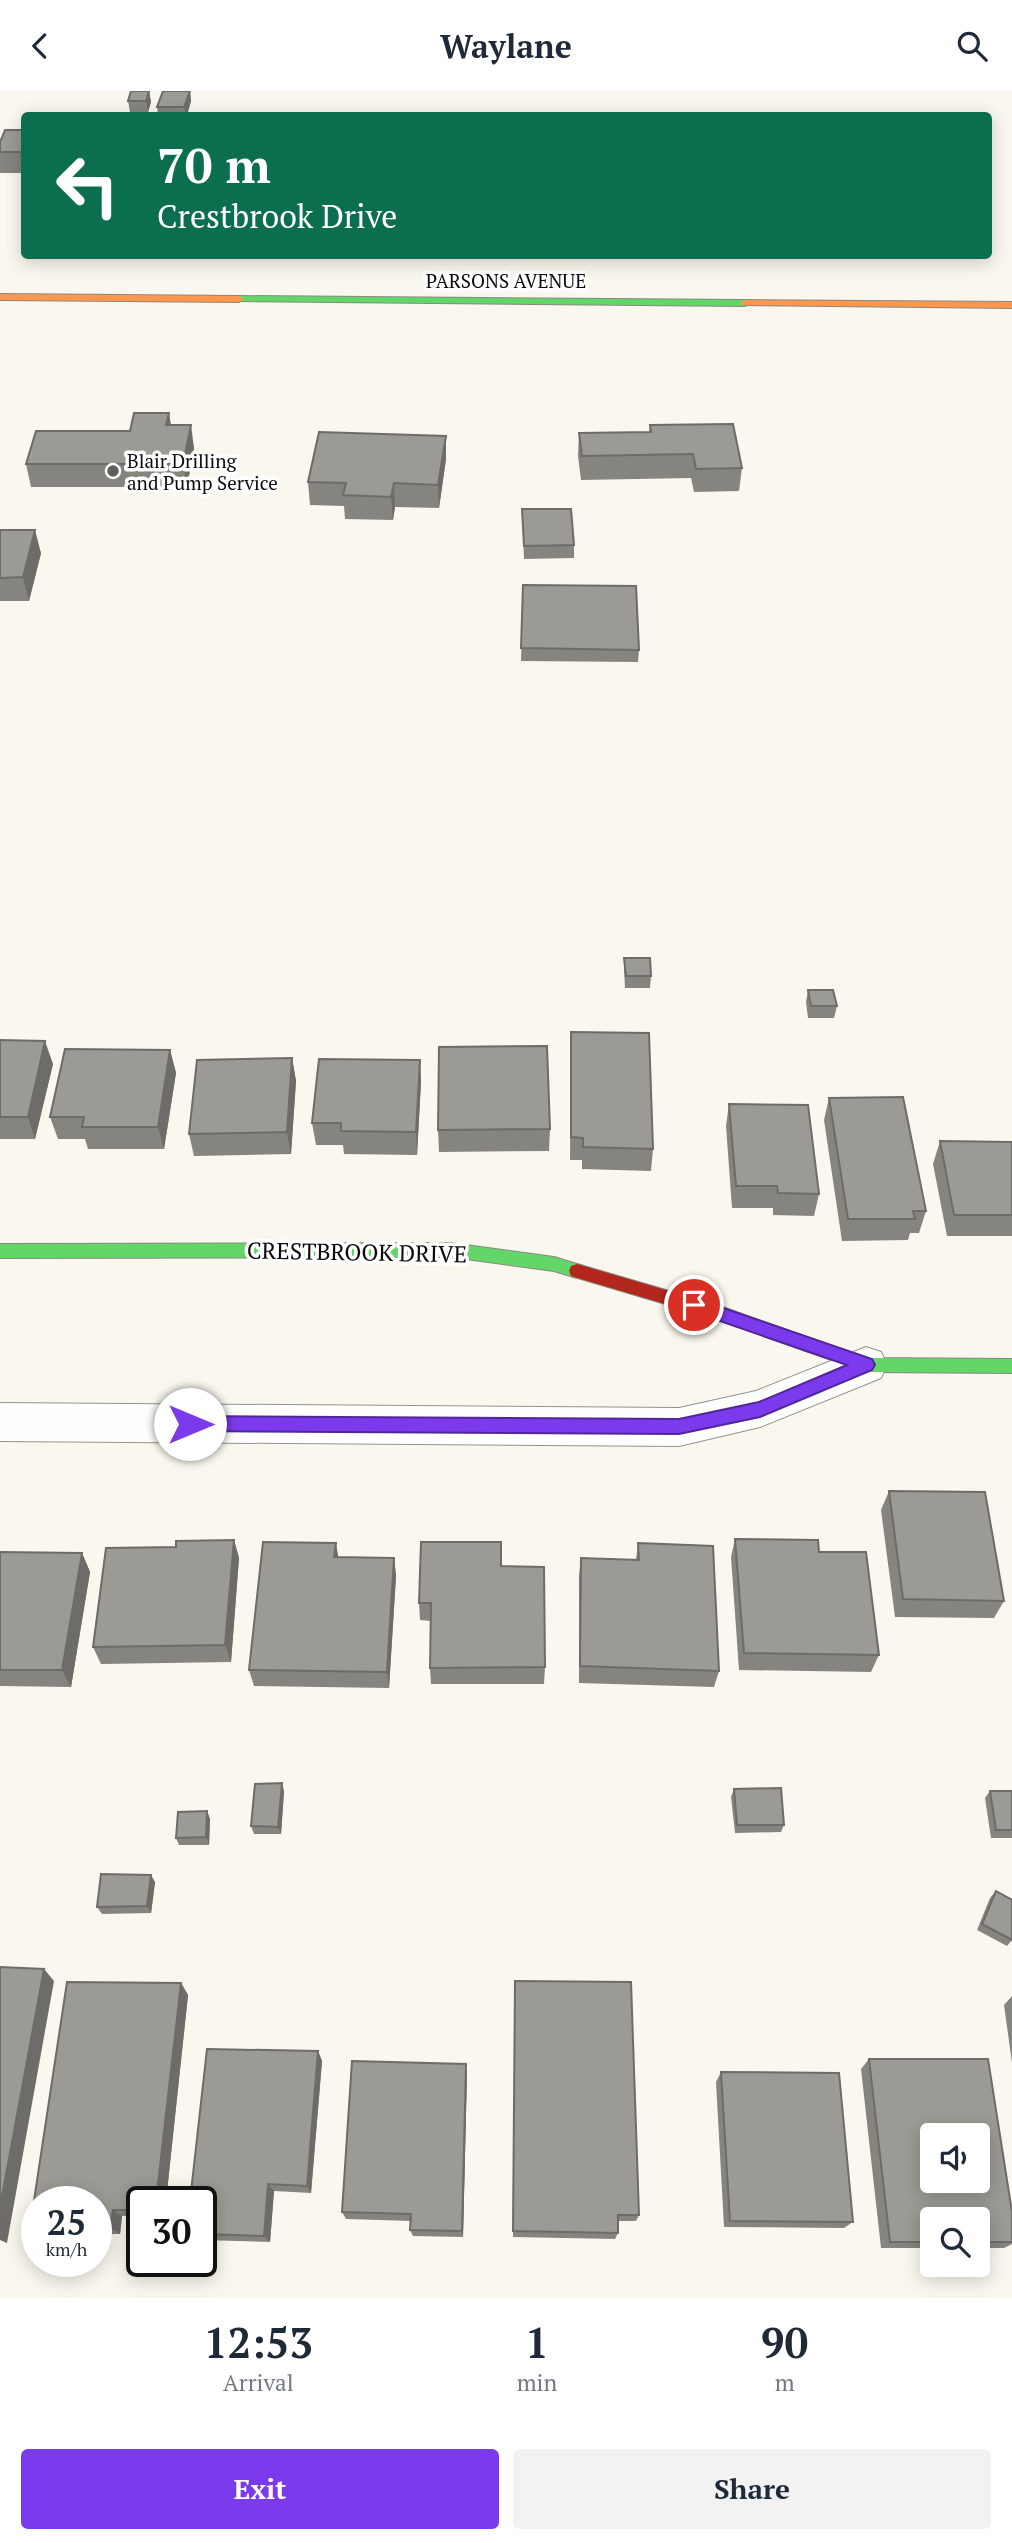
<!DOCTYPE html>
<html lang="en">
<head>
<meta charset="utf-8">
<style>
	body { margin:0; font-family:"PT Serif",serif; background:#f2f2f3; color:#1f2937; height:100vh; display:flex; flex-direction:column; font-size:26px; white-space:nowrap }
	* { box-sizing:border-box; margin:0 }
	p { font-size:23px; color:#747a83 }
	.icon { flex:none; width:38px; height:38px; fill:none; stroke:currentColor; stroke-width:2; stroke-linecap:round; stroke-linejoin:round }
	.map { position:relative; height:2207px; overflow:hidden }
	.panel { display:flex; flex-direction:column; background:#fff; flex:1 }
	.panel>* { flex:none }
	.top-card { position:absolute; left:21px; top:21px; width:971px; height:147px; border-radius:7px; box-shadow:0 4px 18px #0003; background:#0b6e4f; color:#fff; overflow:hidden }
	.tools { position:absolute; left:920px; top:2032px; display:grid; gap:14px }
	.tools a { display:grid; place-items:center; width:70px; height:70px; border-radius:7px; background:#fff; box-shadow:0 4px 18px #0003; font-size:35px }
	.speed { position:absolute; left:21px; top:2095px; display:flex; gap:14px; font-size:35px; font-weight:700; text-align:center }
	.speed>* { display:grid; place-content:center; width:91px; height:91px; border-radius:50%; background:#fff; box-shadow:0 4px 18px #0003; line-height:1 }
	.speed small { font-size:18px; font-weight:400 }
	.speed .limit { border:4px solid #111; border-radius:10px; background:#fff; color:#111 }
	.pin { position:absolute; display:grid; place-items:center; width:60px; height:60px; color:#fff; margin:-30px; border:4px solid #fff; border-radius:50%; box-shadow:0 2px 7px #0007 }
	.me { position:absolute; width:77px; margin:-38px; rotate:90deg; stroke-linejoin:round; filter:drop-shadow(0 0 5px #0008) }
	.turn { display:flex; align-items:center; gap:24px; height:147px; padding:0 21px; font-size:32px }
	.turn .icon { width:91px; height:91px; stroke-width:2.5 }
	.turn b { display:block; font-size:49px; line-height:60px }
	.eta { display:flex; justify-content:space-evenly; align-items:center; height:119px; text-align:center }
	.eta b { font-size:42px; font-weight:700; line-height:49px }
	.action { display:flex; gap:14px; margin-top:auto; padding:14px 21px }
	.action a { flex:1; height:80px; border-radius:7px; background:#7c3aed; color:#fff; font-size:28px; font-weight:700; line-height:80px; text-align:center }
	.action a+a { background:#f2f2f3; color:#1f2937 }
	header { display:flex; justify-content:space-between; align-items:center; height:91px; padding:0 21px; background:#fff; font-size:32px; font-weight:700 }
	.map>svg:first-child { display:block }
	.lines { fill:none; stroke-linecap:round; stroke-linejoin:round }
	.street-casing { stroke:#93928d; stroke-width:2 }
	.fast-casing { stroke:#898884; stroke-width:2 }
	.slow-casing { stroke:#898884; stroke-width:2 }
	.jam-casing { stroke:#898884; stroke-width:2 }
	.street { fill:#fefefc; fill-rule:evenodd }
	.fast { fill:#63d668; fill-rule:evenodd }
	.slow { fill:#ff974d; fill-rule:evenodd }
	.jam { fill:#b3261e; fill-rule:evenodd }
	.wall { fill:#86847f }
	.shaded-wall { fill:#6d6c68 }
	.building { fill:#9c9a94; stroke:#6d6c68; stroke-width:2; fill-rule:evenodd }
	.route { fill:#7c3aed; stroke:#51269a; stroke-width:2 }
	.poi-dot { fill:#5f5e5a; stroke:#fff; stroke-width:2.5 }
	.labels { text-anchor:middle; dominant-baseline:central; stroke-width:7; stroke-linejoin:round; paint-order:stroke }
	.far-street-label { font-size:19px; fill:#0b0b0b; stroke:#fff }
	.far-poi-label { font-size:19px; fill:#0b0b0b; stroke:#fff; text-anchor:start }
	.street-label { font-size:23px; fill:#0b0b0b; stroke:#fff }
</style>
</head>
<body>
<header><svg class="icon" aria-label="back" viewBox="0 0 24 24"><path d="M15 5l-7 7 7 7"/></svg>Waylane<svg class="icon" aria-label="search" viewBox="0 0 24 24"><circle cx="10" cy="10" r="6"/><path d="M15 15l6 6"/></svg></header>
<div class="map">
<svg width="1012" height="2207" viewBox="0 0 1012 2207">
	<rect width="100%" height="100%" fill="#faf8ee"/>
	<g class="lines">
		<defs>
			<polygon id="street" points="866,1256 881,1261 887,1274 881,1287 760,1336 679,1355 0,1350 0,1312 679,1317 756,1300"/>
			<g id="fast">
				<polygon points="239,205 745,209 750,212 745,215 236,210 234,208"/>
				<polygon points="451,1152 554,1166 583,1175 585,1180 583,1185 577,1187 554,1180 451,1166 0,1167 0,1153"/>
				<polygon points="809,1247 866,1267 1012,1268 1012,1282 866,1281 803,1259 801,1254 803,1249"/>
			</g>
			<g id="slow">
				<polygon points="0,203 239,205 244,208 239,211 0,209"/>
				<polygon points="745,209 1012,211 1012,217 742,214 740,212"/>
			</g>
			<polygon id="jam" points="577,1173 717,1214 815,1249 817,1254 815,1259 809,1261 716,1228 571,1185 569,1180 571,1175"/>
		</defs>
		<use href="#street" class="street-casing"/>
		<use href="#fast" class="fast-casing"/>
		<use href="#slow" class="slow-casing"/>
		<use href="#jam" class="jam-casing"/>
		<use href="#street" class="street"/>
		<use href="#fast" class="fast"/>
		<use href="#slow" class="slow"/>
		<use href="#jam" class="jam"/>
	</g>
	<g class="wall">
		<polygon points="149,0 151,11 148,21 130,21 128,10"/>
		<polygon points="190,0 191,10 187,24 158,24 157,16"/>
		<polygon points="24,39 24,82 0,82 0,51"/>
		<polygon points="169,322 171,334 194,357 187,396 31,396 26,373 130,340"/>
		<polygon points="650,334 742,377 739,400 694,401 691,387 581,389 578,365 579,342 649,341"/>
		<polygon points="446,368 439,417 395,416 393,429 345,428 344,415 310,414 308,391"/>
		<polygon points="522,418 574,454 574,467 524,468"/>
		<polygon points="0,439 41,462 29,510 0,510"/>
		<polygon points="523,494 639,559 638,571 521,570"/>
		<polygon points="624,867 651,885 650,897 625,897 624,879"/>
		<polygon points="808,899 837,915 834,927 808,927 806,911"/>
		<polygon points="571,941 653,1058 651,1080 582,1078 582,1069 570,1069"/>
		<polygon points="0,949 53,973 35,1048 0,1048"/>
		<polygon points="170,959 176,982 164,1058 88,1058 85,1048 58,1048 50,1026"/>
		<polygon points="292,967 296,990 291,1063 194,1065 189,1043"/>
		<polygon points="420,969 421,991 417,1064 344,1063 343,1054 316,1054 312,1032"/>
		<polygon points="829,1007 926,1120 919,1142 910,1142 908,1149 842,1150 824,1029"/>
		<polygon points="729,1013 819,1103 814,1125 773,1124 773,1117 732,1117 726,1035"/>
		<polygon points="550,1038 549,1060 439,1061 438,1039"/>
		<polygon points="940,1050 1012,1051 1012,1145 947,1145 933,1073"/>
		<polygon points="889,1400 1004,1510 994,1527 895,1526 881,1419"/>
		<polygon points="735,1448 819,1461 879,1564 871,1581 739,1579 731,1466"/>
		<polygon points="234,1449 239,1467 231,1571 101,1573 93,1556"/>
		<polygon points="638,1452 719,1580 714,1596 579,1592 579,1485 581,1467 636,1469"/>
		<polygon points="0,1461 82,1462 90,1481 71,1596 0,1595"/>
		<polygon points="338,1466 394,1467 396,1485 389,1597 254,1595 249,1579"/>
		<polygon points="501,1475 545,1576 544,1593 431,1593 430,1577 431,1530 420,1529 419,1512"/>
		<polygon points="734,1698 784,1734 781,1741 735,1742 731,1706"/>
		<polygon points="284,1700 281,1743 254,1743 251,1735"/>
		<polygon points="990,1700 1012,1700 1012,1747 991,1747 985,1707"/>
		<polygon points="207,1720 210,1728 209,1754 179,1754 176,1747"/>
		<polygon points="155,1791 151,1822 102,1823 97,1816"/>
		<polygon points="996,1800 1012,1849 1007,1855 977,1839 990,1807"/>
		<polygon points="515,1890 639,2124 636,2130 618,2130 618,2142 615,2148 513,2146"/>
		<polygon points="67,1891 181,1892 188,1904 166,2110 142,2110 142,2125 122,2125 120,2143 96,2143 96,2110 37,2110 37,2140 30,2136"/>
		<polygon points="1012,1905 1012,1972 1004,1914"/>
		<polygon points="318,1960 322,1970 311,2102 274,2100 270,2151 201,2149 201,2110"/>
		<polygon points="869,1968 1012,2121 1012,2153 1004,2157 978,2157 978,2128 933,2128 933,2157 881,2157 861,1978"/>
		<polygon points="466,1973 467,1982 463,2146 413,2145 410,2139 411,2130 346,2128 342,2121"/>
		<polygon points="721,1981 853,2131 844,2137 724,2136 716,1991"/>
	</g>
	<g class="shaded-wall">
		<polygon points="149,0 151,11 148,21 146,10"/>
		<polygon points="190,0 191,10 187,24 186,24 184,16"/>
		<polygon points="169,322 172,345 166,334"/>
		<polygon points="191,334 194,357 187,396 183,373"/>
		<polygon points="446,345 446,368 439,417 438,394"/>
		<polygon points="394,392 395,416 393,429 391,406"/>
		<polygon points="35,439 41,462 29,510 23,486"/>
		<polygon points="45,950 53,973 35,1048 28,1026"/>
		<polygon points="170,959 176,982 164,1058 158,1036"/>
		<polygon points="292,967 296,990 291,1063 287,1041"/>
		<polygon points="420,969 421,991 417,1064 416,1041"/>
		<polygon points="234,1449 239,1467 231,1571 225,1554"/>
		<polygon points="336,1452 339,1470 334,1466"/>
		<polygon points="82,1462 90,1481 71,1596 62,1579"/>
		<polygon points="394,1467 396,1485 389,1597 387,1581"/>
		<polygon points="282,1692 284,1700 281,1743 278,1736"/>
		<polygon points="207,1720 210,1728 209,1754 206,1746"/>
		<polygon points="151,1784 155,1791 151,1822 147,1815"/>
		<polygon points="44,1878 54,1890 7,2152 0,2149 0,2116"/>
		<polygon points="181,1892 188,1904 166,2110 156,2110"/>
		<polygon points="318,1960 322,1970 311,2102 307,2095"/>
		<polygon points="466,1973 467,1982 463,2146 462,2140"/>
		<polygon points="268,2093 274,2100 270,2151 264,2145"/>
		<polygon points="113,2119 122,2125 120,2143 110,2137"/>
	</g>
	<g class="building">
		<polygon points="131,0 149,0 146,10 128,10"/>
		<polygon points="163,0 190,0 184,16 157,16"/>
		<polygon points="5,39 24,39 24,61 0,61 0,51"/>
		<polygon points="134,322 169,322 166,334 191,334 183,373 26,373 36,340 130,340"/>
		<polygon points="733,333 742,377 696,378 693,363 582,365 579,342 651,341 650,334"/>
		<polygon points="319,341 446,345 438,394 394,392 391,406 343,404 346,392 308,391"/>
		<polygon points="522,418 571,418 574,454 524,455"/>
		<polygon points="0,439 35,439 23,486 0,487"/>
		<polygon points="523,494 636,495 639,559 521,557"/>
		<polygon points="624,867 650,867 651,885 626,885"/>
		<polygon points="808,899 833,899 837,915 811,915"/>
		<polygon points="571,941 649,942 653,1058 583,1056 583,1047 571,1046"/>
		<polygon points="0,949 45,950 28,1026 0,1026"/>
		<polygon points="547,955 550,1038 438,1039 439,956"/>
		<polygon points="65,958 170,959 158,1036 82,1036 84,1026 50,1026"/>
		<polygon points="292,967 287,1041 189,1043 197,969"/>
		<polygon points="319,968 420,969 416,1041 341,1040 341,1032 312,1032"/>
		<polygon points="903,1006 926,1120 913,1120 915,1128 848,1128 829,1007"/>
		<polygon points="729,1013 808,1014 819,1103 778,1102 777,1095 736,1095"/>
		<polygon points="940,1050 1012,1051 1012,1124 954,1124"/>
		<polygon points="889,1400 985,1401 1004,1510 903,1508"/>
		<polygon points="735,1448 818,1449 819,1461 866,1461 879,1564 744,1562"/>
		<polygon points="234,1449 225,1554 93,1556 106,1457 176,1456 176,1450"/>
		<polygon points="263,1451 336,1452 334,1466 394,1467 387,1581 249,1579"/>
		<polygon points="421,1451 501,1451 501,1475 544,1476 545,1576 430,1577 431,1512 419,1512"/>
		<polygon points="638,1452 713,1455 719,1580 580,1575 581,1467 639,1469"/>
		<polygon points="0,1461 82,1462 62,1579 0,1579"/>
		<polygon points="282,1692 278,1736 251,1735 255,1693"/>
		<polygon points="781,1697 784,1734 737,1734 734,1698"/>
		<polygon points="990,1700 1012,1700 1012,1739 996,1739"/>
		<polygon points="207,1720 206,1746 176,1747 178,1721"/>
		<polygon points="101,1783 151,1784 147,1815 97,1816"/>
		<polygon points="996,1800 1012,1809 1012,1849 982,1833"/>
		<polygon points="0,1876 44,1878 0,2116"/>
		<polygon points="515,1890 631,1891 639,2124 618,2124 618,2142 513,2140"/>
		<polygon points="67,1891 181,1892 156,2110 142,2110 142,2119 113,2119 110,2137 96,2137 96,2110 37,2110 37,2136 30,2136"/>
		<polygon points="207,1958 318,1960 307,2095 268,2093 264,2145 201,2143 201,2110 190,2110"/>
		<path d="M869,1968H988L1012,2121V2151H978V2128H933V2151H890ZM933,2044H978V2090H933Z"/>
		<polygon points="352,1970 466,1973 462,2140 410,2139 411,2123 342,2121"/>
		<polygon points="721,1981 839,1982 853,2131 730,2130"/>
	</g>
	<polygon class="route" points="694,1207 872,1268 875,1274 872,1279 760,1326 679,1343 190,1340 184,1338 181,1333 184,1327 190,1325 679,1328 759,1311 847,1274 688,1219 686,1214 688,1209"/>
	<circle class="poi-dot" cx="113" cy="380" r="7"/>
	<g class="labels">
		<g class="far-street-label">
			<text x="506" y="189">PARSONS AVENUE</text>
		</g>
		<g class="far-poi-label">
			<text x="127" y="369">Blair Drilling<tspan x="127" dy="22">and Pump Service</tspan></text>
		</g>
		<g class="street-label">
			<text transform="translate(357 1161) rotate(1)">CRESTBROOK DRIVE</text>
		</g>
	</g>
</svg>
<div class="tools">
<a><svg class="icon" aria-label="sound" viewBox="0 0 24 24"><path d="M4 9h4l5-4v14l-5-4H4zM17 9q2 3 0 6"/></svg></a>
<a><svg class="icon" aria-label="search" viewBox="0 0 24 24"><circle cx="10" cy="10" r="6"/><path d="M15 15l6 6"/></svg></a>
</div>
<div class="speed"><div>25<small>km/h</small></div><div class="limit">30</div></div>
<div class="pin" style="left:694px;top:1214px;background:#d93025"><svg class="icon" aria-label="arrive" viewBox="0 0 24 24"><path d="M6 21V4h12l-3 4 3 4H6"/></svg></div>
<svg class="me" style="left:190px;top:1333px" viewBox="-20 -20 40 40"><circle r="19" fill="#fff"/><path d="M0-13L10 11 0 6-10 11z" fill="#7c3aed"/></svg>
<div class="top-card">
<div class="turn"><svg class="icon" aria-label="left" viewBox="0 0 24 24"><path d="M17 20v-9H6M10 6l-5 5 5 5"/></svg><div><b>70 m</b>Crestbrook Drive</div></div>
</div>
</div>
<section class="panel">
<div class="eta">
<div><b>12:53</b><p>Arrival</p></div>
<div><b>1</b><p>min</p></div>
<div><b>90</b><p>m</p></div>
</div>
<div class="action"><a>Exit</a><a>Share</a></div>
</section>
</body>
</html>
